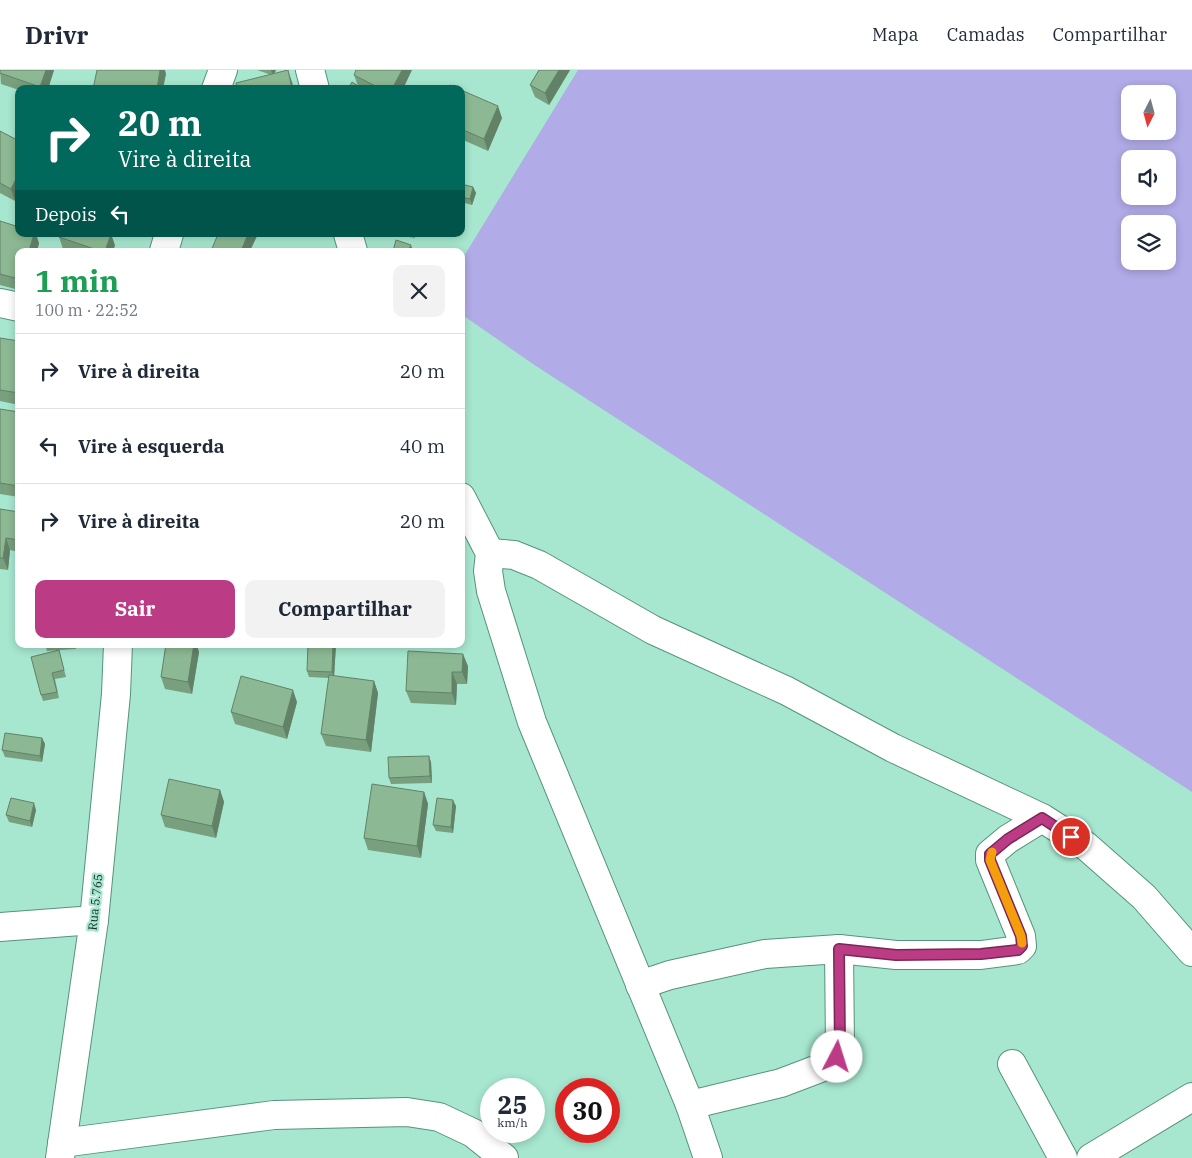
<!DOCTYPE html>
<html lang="pt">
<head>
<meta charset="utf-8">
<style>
	body { margin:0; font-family:"IBM Plex Serif",serif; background:#f2f2f3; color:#1f2937; height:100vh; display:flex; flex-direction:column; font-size:19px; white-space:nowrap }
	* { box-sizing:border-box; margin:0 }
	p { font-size:16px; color:#747a83 }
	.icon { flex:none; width:28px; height:28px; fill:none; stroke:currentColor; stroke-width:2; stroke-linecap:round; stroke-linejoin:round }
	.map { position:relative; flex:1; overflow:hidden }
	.drawer { position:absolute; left:15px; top:178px; width:450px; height:400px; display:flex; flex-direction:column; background:#fff; border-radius:10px; box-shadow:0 2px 8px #0003 }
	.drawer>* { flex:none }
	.guide { position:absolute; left:15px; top:15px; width:450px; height:152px; border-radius:10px; box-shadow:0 2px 8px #0003; background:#00695c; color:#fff; overflow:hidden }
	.needle { width:32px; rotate:186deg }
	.fabs { position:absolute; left:1121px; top:15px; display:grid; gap:10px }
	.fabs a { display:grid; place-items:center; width:55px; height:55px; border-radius:10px; background:#fff; box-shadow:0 2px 8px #0003; font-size:25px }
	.speed { position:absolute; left:480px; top:1008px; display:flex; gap:10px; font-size:25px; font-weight:700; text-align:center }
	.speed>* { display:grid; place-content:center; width:65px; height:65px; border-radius:50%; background:#fff; box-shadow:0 2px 8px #0003; line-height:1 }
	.speed small { font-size:12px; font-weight:400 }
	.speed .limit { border:8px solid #d22; background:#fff; color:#111 }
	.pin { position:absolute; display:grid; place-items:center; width:42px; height:42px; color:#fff; margin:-21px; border:2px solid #fff; border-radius:50%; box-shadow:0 1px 5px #0007 }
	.me { position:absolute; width:55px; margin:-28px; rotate:5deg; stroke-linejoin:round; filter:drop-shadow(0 0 4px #0008) }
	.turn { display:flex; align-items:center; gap:18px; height:105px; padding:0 20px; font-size:22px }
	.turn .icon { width:65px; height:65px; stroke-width:2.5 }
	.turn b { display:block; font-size:35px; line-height:42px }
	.then { display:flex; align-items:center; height:48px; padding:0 20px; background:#0003; gap:10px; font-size:19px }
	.round { display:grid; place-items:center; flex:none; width:52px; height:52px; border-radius:10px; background:#f2f2f3 }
	.overview { display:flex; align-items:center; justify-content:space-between; height:85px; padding:0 20px }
	h1 { font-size:30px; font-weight:800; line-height:38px; color:#1e9e55 }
	.button { display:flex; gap:10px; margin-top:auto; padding:10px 20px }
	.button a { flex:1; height:58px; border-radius:10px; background:#bc3b85; color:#fff; font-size:20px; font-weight:800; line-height:58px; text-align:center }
	.button a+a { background:#f2f2f3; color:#1f2937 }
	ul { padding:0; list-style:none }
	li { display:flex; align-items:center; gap:15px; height:75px; padding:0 20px; border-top:1px solid #e0e1e3 }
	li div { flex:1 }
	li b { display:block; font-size:19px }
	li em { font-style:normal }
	header { display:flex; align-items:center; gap:30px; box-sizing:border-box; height:70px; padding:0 25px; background:#fff; border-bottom:1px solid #e0e1e3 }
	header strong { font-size:24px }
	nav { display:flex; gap:28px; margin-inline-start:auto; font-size:18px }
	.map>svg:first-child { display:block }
	.green { fill:#b1abe7; fill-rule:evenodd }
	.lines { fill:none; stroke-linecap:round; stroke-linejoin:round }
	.minor-casing { stroke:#56937d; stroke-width:30 }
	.minor { stroke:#fff; stroke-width:28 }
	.wall { fill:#789f7e }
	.shaded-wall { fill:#628267 }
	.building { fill:#8cb993; stroke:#628267 }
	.route-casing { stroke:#7a2656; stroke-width:12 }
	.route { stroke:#bc3b85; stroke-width:9 }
	.slow { stroke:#f59e0b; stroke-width:9 }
	.labels { text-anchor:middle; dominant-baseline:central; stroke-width:4.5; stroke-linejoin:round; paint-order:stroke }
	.street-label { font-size:12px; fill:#173128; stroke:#a7e7cf }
</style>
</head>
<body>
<header>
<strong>Drivr</strong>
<nav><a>Mapa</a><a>Camadas</a><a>Compartilhar</a></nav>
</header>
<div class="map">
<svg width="1192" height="1088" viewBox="0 0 1192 1088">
	<rect width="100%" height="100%" fill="#a7e7cf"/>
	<path class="green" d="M578,0H1192V722L533,294L461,244V191ZM1130,24H1168V61H1130ZM1130,89H1168V126H1130ZM1130,154H1168V191H1130Z"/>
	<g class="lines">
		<defs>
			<g id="minor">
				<polyline points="310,0 315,19"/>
				<polyline points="216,19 223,0"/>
				<polyline points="348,164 353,181"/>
				<polyline points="164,181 169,164"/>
				<polyline points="0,233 19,237"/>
				<polyline points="461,427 490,483 488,501 491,521 532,652 690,1035 708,1088"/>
				<polyline points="490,483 514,485 539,495 653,560 787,621 893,678 1042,748 1086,776 1144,827 1192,882"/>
				<polyline points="0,857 94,850"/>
				<polyline points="640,915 670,905 765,884 839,879 896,885 981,885 1018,880 1022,876 1021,866 990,790 990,784 1008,769 1042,748"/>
				<polyline points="1012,994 1063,1088"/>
				<polyline points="690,1035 781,1013 831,994 837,987 840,979 839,879"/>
				<polyline points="62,1073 274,1045 407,1042 439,1047 473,1063 504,1088"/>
				<polyline points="60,1088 94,850 116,624 118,574"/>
				<polyline points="1091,1088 1192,1027"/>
			</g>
		</defs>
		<use href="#minor" class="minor-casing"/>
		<use href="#minor" class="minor"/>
	</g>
	<g class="wall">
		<polygon points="0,0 54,0 48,19 19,19 19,20 1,14"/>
		<polygon points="257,0 276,0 274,4 292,12"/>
		<polygon points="539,0 570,0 549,35 535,27 530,15"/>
		<polygon points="354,5 403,19 348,19 358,16"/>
		<polygon points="461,20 502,48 488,81 461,69"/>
		<polygon points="0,61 19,71 19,123 15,131 0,123"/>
		<polygon points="461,114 473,117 476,123 472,135 461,132"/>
		<polygon points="0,151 39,173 37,181 19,181 19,220 0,215"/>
		<polygon points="390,164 415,164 415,168"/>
		<polygon points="59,167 115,175 113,181 70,181 63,179"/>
		<polygon points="0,268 19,271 19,335 0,331"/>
		<polygon points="0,339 19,342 19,427 0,424"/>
		<polygon points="0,439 19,442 19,482 10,480 8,500 0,499"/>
		<polygon points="45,574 76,574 76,579 59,580 66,607 55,609 59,628 43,631 41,625 58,580 47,581"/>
		<polygon points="166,574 196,574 199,582 192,624 165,619 161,607"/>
		<polygon points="336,574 334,606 374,611 378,623 371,682 326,676 321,664 329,608 309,607 307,601"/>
		<polygon points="468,596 467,614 457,614 456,635 411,633 406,621"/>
		<polygon points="297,632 287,669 235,654 231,642"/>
		<polygon points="42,668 45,674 42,692 5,687 2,680"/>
		<polygon points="431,692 432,713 391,714 389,708"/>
		<polygon points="220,720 224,732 216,768 165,757 161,745"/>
		<polygon points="424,722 428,734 421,788 368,780 364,768"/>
		<polygon points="456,736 453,763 436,761 433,755"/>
		<polygon points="36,740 32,757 9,752 6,745"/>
	</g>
	<g class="shaded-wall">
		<polygon points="46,0 54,0 48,19 40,19 40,17"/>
		<polygon points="160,0 165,0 166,4 163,19 157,19"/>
		<polygon points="271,0 276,0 273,6"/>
		<polygon points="288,0 292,12 294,19 292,19"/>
		<polygon points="402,0 412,0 403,19 392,19"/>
		<polygon points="559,0 570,0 549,35 545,23"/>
		<polygon points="498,36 502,48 488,81 484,69"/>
		<polygon points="19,103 19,123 15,131 11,119"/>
		<polygon points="473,117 476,123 472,135 470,129"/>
		<polygon points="34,164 36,164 39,173 37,181 29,181"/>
		<polygon points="111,164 115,175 113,181 105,181"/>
		<polygon points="248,164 258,164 250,181 241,181"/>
		<polygon points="411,175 413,181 408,181"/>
		<polygon points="6,468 10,480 8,500 3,488"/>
		<polygon points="194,574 196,574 199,582 192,624 188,612"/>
		<polygon points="333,574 336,574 334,608 332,602"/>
		<polygon points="463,584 468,596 467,614 462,602"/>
		<polygon points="452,602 457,614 456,635 452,623"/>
		<polygon points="374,611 378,623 371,682 366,670"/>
		<polygon points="293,620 297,632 287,669 283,657"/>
		<polygon points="42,668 45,674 42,692 40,686"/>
		<polygon points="429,686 431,692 432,713 430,706"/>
		<polygon points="220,720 224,732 216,768 212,756"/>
		<polygon points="424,722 428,734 421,788 417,776"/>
		<polygon points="453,730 456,736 453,763 451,757"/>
		<polygon points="34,733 36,740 32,757 30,751"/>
	</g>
	<g class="building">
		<polygon points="0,0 46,0 40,17 0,3"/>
		<polygon points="97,0 160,0 157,19 93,19"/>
		<polygon points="288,0 292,19 237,19 236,13"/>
		<polygon points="356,0 402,0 392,19 381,19 354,5"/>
		<polygon points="539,0 559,0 545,23 530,15"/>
		<polygon points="352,12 363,19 348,19"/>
		<polygon points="450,15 459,19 448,19"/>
		<polygon points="461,20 498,36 484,69 461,59"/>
		<polygon points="0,61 19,71 19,103 11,119 0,113"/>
		<polygon points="461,114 473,117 470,129 461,127"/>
		<polygon points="0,151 19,157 19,164 34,164 29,181 19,181 19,209 0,204"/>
		<polygon points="60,164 111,164 105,181 100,181 59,167"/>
		<polygon points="218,164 248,164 241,181 211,181"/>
		<polygon points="396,170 411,175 408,181 393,181"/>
		<polygon points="0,268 19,271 19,323 0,320"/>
		<polygon points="0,339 19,342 19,416 0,413"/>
		<polygon points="0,439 19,442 19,470 6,468 3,488 0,488"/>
		<polygon points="166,574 194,574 188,612 161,607"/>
		<polygon points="308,574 333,574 332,602 307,601"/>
		<polygon points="59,580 64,600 52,603 57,622 41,625 31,587"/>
		<polygon points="408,581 463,584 462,602 452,602 452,623 406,621"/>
		<polygon points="329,605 374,611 366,670 321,664"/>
		<polygon points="241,606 293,620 283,657 231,642"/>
		<polygon points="5,663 42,668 40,686 2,680"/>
		<polygon points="429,686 430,706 389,708 388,687"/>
		<polygon points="169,709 220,720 212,756 161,745"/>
		<polygon points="372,714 424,722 417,776 364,768"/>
		<polygon points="11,728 34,733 30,751 6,745"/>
		<polygon points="437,728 453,730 451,757 433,755"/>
	</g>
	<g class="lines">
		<defs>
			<polyline id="route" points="837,987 840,979 839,879 896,885 981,884 1018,880 1022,876 1021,866 990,790 990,784 1008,769 1042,748 1071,767"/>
		</defs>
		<use href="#route" class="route-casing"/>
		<use href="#route" class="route"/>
		<polyline class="slow" points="992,782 990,790 1021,866 1022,873"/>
	</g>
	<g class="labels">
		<g class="street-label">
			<text transform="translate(95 832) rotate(-84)">Rua 5.765</text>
		</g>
	</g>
</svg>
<div class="fabs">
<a><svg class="needle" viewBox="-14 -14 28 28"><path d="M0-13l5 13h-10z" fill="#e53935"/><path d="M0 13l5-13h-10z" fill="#747a83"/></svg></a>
<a><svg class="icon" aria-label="sound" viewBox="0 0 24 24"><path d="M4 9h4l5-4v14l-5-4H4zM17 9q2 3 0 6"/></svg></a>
<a><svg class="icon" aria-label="layers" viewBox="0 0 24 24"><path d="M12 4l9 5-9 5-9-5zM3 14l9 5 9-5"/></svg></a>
</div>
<div class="speed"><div>25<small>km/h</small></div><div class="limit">30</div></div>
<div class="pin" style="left:1071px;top:767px;background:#d93025"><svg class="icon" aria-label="arrive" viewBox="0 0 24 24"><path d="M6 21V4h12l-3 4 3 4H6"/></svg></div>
<svg class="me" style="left:837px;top:987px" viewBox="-20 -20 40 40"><circle r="19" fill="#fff"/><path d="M0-13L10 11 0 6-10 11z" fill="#bc3b85"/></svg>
<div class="guide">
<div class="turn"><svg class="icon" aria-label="right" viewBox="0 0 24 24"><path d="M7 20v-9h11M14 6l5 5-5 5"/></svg><div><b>20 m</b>Vire à direita</div></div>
<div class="then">Depois<svg class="icon" aria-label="left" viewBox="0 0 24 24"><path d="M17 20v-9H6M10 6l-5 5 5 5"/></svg></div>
</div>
<section class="drawer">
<div class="overview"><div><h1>1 min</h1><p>100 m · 22:52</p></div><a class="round"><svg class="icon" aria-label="close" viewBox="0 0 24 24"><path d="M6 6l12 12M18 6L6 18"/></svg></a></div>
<ul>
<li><svg class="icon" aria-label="right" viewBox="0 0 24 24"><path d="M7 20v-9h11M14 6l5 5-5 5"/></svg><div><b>Vire à direita</b></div><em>20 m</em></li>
<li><svg class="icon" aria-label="left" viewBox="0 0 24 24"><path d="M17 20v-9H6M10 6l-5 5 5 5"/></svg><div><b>Vire à esquerda</b></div><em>40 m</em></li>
<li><svg class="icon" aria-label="right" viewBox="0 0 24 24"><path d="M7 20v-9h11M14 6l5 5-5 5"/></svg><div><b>Vire à direita</b></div><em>20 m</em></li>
</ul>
<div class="button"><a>Sair</a><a>Compartilhar</a></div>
</section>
</div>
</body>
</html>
